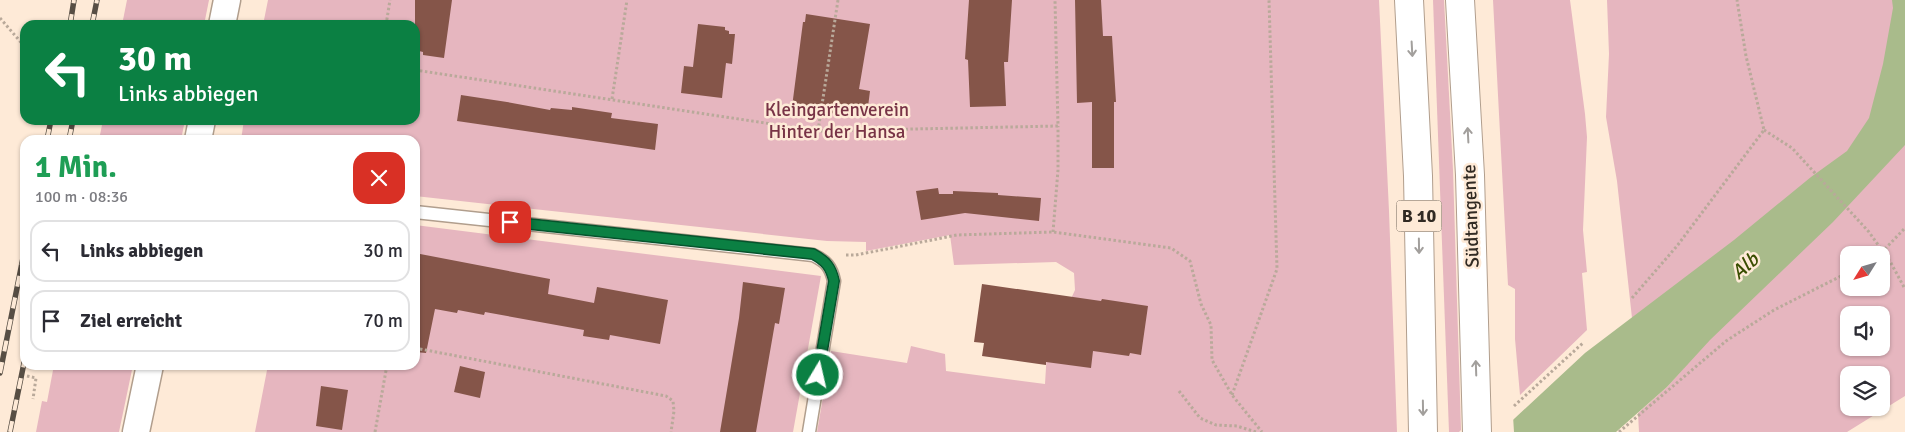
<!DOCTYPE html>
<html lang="de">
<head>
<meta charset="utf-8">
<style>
	body { margin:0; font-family:Signika,sans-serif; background:#f7f7f7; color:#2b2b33; height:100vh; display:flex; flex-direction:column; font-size:19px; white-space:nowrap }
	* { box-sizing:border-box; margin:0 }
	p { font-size:16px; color:#7c7c81 }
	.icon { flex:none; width:28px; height:28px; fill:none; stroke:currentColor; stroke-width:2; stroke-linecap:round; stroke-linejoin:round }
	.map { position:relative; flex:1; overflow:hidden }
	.sheet { position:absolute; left:20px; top:135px; width:400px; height:235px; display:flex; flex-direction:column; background:#fff; border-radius:15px; box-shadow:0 1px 4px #0004 }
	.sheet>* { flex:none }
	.hud { position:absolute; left:20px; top:20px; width:400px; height:105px; border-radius:15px; box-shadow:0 1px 4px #0004; background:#0b8043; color:#fff; overflow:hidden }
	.needle { width:32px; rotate:233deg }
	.tools { position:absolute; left:1840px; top:246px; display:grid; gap:10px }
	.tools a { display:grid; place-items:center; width:50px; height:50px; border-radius:10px; background:#fff; box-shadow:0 1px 4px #0004; font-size:25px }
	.pin { position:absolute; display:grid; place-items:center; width:42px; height:42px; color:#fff; margin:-21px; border-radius:10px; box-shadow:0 2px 8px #0006 }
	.me { position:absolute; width:55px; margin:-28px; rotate:9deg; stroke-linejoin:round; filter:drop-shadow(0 0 4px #0008) }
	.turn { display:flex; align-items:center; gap:18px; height:105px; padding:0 15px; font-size:22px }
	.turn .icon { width:65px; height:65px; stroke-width:2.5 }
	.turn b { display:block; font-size:35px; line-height:42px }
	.round { display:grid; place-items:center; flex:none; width:52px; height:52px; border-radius:15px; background:#f7f7f7 }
	.headline { display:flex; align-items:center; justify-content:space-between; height:85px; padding:0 15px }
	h1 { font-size:30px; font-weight:800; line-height:38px; color:#1e9e55 }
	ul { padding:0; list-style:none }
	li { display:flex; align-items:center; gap:15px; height:62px; margin:0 10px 8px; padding:0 5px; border:2px solid #e1e1e2; border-radius:15px }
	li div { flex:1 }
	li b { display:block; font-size:19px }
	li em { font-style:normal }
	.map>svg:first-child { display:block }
	.green { fill:#e6b6bf; fill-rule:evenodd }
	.water { fill:#a9bb8b }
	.pier { fill:#feead7 }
	.building { fill:#855549 }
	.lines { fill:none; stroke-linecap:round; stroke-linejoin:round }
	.lane-casing { stroke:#b19e8d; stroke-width:15 }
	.street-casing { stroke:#b19e8d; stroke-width:29 }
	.highway-casing { stroke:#b19e8d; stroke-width:30 }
	.path { stroke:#b9a99a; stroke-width:3; stroke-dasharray:2.5 2.5; stroke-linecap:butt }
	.lane { stroke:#fff; stroke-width:12 }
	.street { stroke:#fff; stroke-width:26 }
	.highway { stroke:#fff; stroke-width:28 }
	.rail-casing { stroke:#574e44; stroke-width:5.5 }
	.rail { stroke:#feead7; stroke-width:4; stroke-dasharray:11; stroke-linecap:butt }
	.oneway { stroke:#a29f9c }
	.route-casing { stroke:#07532c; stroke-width:12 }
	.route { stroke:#0b8043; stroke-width:9 }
	.labels { text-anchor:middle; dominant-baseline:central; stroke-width:5; stroke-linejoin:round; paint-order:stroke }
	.shield { fill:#feead7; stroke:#6e6459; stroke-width:1 }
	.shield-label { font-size:18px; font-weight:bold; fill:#312a23 }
	.park-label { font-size:19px; fill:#783346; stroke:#feead7 }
	.street-label { font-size:19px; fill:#312a23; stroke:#feead7 }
	.water-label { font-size:20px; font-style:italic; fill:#394d00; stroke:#feead7 }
</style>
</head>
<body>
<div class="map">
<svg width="1905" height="432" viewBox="0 0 1905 432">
	<rect width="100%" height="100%" fill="#feead7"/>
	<g class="green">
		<polygon points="127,0 209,0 204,25 122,25"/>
		<polygon points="268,0 1379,0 1389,211 1397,432 817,432 831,351 907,363 911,346 945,354 946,371 1045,384 1047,351 1075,290 1074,273 1056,262 954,265 950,235 866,251 866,242 827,241 415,196 415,140 241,140 244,120 415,120 415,25 263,25"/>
		<polygon points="1433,0 1444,0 1453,170 1461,430 1459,432 1449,432"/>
		<polygon points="1493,0 1570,0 1585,114 1587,137 1583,230 1587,272 1582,273 1587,330 1520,395 1515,339 1515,289 1508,285"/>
		<path d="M1607,0H1905V396L1847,432H1639L1638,413L1667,387L1684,368L1653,303L1632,318L1617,181L1606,117L1609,54ZM1849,255H1881V288H1849ZM1849,315H1881V348H1849ZM1849,375H1881V408H1849Z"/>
		<polygon points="103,120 185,120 181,140 99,140"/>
		<polygon points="415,225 821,276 793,432 255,432 268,365 415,365"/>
		<polygon points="54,365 133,365 119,432 36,432 42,401 47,402"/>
	</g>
	<polygon class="water" points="1892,0 1905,0 1905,145 1833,222 1710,340 1667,387 1616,432 1500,432 1585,353 1734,240 1811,177 1847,151 1869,118 1883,64 1893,8"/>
	<polygon class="pier" points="1513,416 1514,432 1498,432 1499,430"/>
	<g class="building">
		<polygon points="415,0 452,0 444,58 423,55 423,52 415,50"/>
		<polygon points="969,0 1012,0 1008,62 1004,62 1006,106 970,107 968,60 965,59"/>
		<polygon points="1075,0 1101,0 1103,36 1112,36 1116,102 1114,102 1114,168 1092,168 1092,102 1077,103"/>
		<polygon points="806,14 870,24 859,89 870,91 867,115 856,113 856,117 792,107 803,22 805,22"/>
		<polygon points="698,24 725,27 725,30 729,31 729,34 735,34 732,64 726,63 722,98 681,93 684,66 693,67"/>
		<polygon points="461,95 507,102 550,110 551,108 572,110 572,107 612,113 611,118 658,124 655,150 457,121"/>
		<polygon points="938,188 939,194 953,194 953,191 998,193 998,195 1041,198 1039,221 965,213 921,220 916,191"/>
		<polygon points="415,253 550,279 548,294 594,303 597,287 668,300 660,344 610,335 609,340 583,336 584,330 485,312 484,315 458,310 457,313 435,309 426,353 415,352"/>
		<polygon points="743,282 785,288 779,324 775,323 756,432 720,432 739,318"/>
		<polygon points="982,284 1101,301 1102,299 1148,306 1141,355 1130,353 1129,356 1093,351 1091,368 1046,362 1046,365 982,356 984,343 974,342"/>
		<polygon points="460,366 485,372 480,398 454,392"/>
		<polygon points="321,386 348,390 342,430 316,426"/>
	</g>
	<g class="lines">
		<defs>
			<path id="lane" d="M415,212L813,255C826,261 831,267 834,281L809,432"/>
			<g id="street">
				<polyline points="222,25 227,0"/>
				<polyline points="198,140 202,120"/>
				<polyline points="136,432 150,365"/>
			</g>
			<g id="highway">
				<polyline points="1409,0 1418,176 1423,432"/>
				<polyline points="1460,0 1470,175 1477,432"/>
			</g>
		</defs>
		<use href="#lane" class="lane-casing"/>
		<use href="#street" class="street-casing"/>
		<use href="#highway" class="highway-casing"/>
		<g class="path">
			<polyline points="0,18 25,47"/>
			<polyline points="386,25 390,0"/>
			<polyline points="415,70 818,131 1058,126 1055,0"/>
			<polyline points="612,99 627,0"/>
			<polyline points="1764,130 1792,148 1869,232 1891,263 1905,289"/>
			<polyline points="818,131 838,0"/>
			<polyline points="1053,232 1058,170 1058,126"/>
			<polyline points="846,255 856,255 957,235 1053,232 1171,248 1190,261 1201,304 1211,325 1212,360 1232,395 1262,432"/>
			<polyline points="1877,255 1883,251 1905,228"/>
			<polyline points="1632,298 1677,246 1764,130 1746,56 1737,0"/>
			<polyline points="415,348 666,396 673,401 674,411 671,432"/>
			<polyline points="27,376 36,378 33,399"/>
			<polyline points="1179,391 1200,418 1216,425 1237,426 1256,432"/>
			<polyline points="1232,395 1277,269 1269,0"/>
			<polyline points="1514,406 1584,342"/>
			<polyline points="375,432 387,365"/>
			<polyline points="1619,432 1726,341 1774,310 1849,272"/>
		</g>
		<use href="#lane" class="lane"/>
		<use href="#street" class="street"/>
		<use href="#highway" class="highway"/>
		<defs>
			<g id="rail">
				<polyline points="70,25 74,0"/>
				<polyline points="92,25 97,0"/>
				<polyline points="47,140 51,120"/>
				<polyline points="69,140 73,120"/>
				<polyline points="0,373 25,248"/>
				<polyline points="10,432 25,358"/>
			</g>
		</defs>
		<use href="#rail" class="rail-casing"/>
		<use href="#rail" class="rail"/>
	</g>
	<defs><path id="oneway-shaft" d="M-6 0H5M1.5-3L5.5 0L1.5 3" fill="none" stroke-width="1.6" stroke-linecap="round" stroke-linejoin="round" transform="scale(1.25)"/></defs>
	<g class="oneway">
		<use href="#oneway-shaft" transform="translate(1412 49) rotate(87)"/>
		<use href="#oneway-shaft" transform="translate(1468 135) rotate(-93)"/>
		<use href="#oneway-shaft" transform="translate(1419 246) rotate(89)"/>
		<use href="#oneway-shaft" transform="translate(1476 368) rotate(-92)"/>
		<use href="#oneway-shaft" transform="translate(1423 408) rotate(89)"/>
	</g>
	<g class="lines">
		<defs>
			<path id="route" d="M510,222L813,254C826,261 831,267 834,281L818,375"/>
		</defs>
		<use href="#route" class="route-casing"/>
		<use href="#route" class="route"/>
	</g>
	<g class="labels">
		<rect class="shield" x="1396.5" y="200.5" width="45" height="31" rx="4"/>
		<g class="shield-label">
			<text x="1419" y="216">B 10</text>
		</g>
		<g class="park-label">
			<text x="837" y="110">Kleingartenverein<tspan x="837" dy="22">Hinter der Hansa</tspan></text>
		</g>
		<g class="street-label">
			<text transform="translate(1471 216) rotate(-92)">Südtangente</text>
		</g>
		<g class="water-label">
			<text transform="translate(1745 266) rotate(-41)">Alb</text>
		</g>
	</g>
</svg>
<div class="tools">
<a><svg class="needle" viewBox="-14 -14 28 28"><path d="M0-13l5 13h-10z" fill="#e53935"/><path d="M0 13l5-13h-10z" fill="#7c7c81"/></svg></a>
<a><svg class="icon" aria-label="sound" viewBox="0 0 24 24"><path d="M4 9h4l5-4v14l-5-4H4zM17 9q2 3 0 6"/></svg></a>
<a><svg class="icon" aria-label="layers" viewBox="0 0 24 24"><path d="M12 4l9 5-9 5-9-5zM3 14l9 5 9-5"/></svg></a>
</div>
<div class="pin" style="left:510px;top:222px;background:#d93025"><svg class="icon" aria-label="arrive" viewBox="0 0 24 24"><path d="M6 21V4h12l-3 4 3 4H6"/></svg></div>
<svg class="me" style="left:818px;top:375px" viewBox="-20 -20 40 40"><circle r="17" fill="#0b8043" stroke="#fff" stroke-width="3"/><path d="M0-11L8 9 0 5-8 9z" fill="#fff"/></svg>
<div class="hud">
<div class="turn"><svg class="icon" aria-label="left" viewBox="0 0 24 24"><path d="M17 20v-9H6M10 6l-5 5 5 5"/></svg><div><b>30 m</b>Links abbiegen</div></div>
</div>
<section class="sheet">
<div class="headline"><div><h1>1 Min.</h1><p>100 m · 08:36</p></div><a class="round" style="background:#d93025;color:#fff"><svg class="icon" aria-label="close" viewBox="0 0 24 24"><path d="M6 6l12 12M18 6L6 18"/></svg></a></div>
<ul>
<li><svg class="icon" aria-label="left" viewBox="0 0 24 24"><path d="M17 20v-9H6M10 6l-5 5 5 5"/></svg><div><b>Links abbiegen</b></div><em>30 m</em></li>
<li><svg class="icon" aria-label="arrive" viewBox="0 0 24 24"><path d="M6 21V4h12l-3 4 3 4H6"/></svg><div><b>Ziel erreicht</b></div><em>70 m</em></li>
</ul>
</section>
</div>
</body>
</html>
